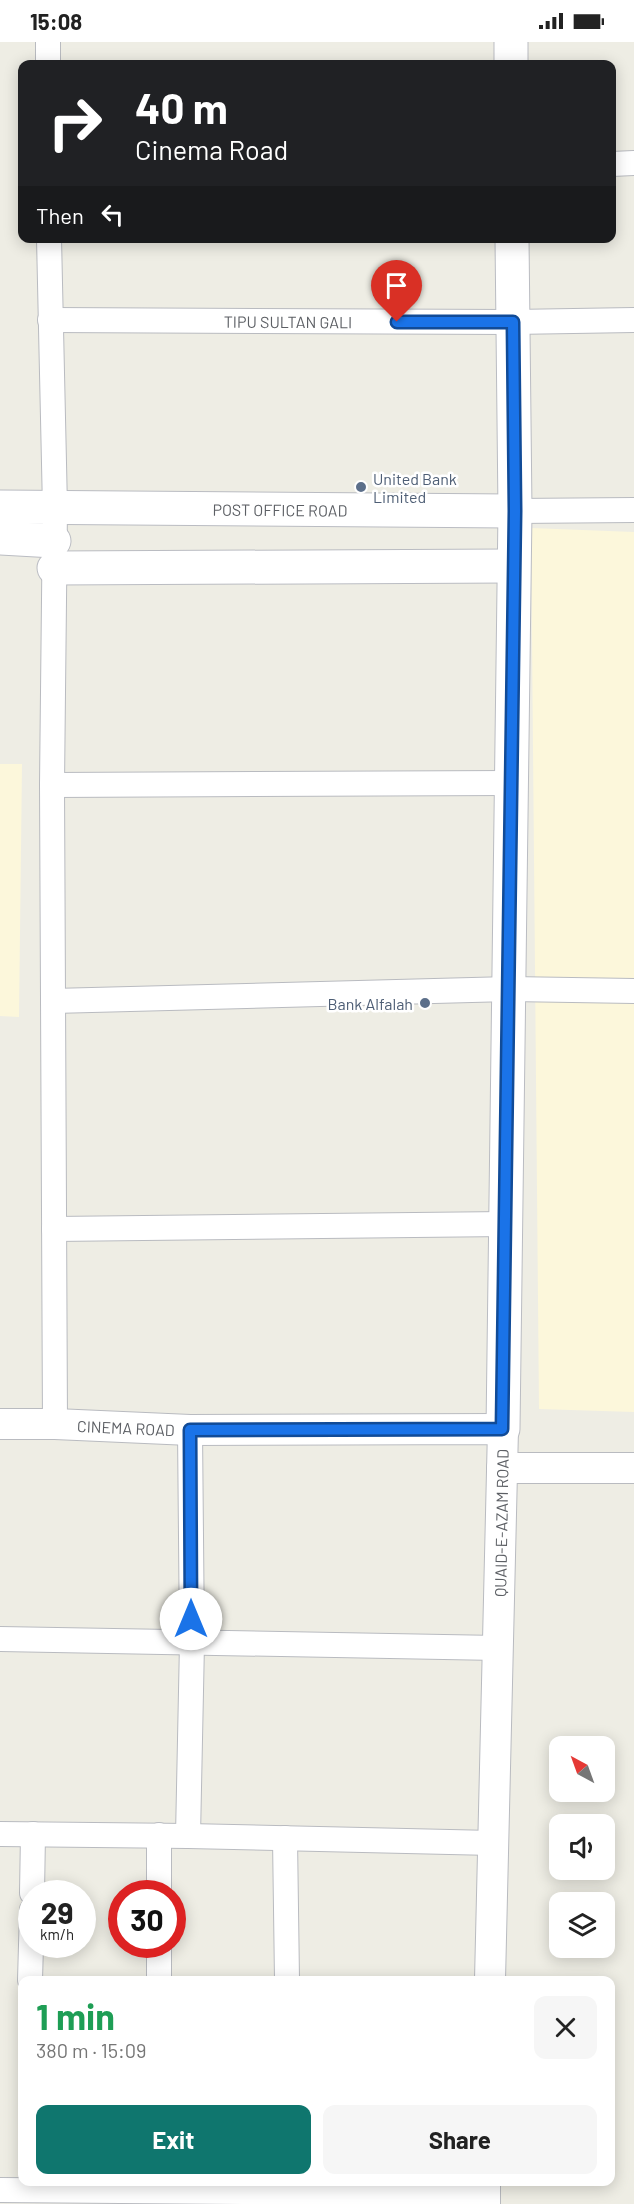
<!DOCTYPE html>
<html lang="en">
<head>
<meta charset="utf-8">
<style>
	body { margin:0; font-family:Barlow,sans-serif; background:#f6f6f6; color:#222; height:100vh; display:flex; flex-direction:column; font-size:22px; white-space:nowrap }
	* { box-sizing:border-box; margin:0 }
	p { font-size:20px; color:#767676 }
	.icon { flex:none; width:33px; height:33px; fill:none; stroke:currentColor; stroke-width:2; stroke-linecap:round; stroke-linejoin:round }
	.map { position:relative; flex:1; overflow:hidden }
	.side { position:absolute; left:18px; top:1934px; width:597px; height:210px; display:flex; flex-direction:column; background:#fff; border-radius:12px; box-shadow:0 3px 15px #0003 }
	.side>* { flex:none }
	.top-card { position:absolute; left:18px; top:18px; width:598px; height:183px; border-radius:12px; box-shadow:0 3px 15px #0003; background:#202124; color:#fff; overflow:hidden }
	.needle { width:39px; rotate:319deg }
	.tools { position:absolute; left:549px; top:1694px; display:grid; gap:12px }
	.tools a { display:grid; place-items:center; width:66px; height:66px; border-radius:12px; background:#fff; box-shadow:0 3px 15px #0003; font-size:30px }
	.speed { position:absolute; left:18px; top:1838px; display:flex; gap:12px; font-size:30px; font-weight:700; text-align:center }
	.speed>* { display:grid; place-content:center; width:78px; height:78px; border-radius:50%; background:#fff; box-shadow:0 3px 15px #0003; line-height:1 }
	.speed small { font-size:15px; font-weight:400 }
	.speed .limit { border:9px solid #d22; background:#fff; color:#111 }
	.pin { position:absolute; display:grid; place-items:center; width:51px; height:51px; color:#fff; margin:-62px -26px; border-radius:50% 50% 50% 0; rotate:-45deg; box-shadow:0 0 6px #0007 }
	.pin .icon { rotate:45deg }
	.me { position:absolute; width:66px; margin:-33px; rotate:0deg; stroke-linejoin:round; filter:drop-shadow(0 0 4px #0008) }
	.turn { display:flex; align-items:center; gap:21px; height:126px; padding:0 18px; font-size:27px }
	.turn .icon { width:78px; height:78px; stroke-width:2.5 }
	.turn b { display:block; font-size:42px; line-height:51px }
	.then { display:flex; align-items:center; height:57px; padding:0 18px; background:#0003; gap:12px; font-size:22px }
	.round { display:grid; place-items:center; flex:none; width:63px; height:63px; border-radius:12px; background:#f6f6f6 }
	.summary { display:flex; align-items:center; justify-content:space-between; height:102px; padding:0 18px }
	h1 { font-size:36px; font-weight:700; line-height:45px; color:#1e9e55 }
	.primary-button { display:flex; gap:12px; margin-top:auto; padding:12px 18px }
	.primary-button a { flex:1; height:69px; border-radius:12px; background:#0f766e; color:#fff; font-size:24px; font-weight:700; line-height:69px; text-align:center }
	.primary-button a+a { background:#f6f6f6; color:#222 }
	.status { display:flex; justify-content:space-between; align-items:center; height:42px; padding:0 30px; background:#fff; direction:ltr }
	.status svg { height:16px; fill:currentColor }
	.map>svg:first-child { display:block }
	.commercial { fill:#fcf7db }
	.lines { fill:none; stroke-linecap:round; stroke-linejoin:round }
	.minor-casing { stroke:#b9bbc0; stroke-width:26 }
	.tertiary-casing { stroke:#b9bbc0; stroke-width:32 }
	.secondary-casing { stroke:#babcc2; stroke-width:35 }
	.minor { stroke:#fff; stroke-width:24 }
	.tertiary { stroke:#fff; stroke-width:30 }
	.secondary { stroke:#fff; stroke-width:33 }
	.route-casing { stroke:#114b97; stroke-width:15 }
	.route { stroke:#1a73e8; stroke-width:10 }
	.service-dot { fill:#5c6f8a; stroke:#fff; stroke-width:2 }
	.labels { text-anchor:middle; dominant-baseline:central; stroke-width:5; stroke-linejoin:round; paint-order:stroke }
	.street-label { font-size:16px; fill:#5c5f64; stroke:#fff }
	.service-label { font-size:16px; fill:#4e5e75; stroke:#fff; text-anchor:start }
</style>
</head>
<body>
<div class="status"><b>15:08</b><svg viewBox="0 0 49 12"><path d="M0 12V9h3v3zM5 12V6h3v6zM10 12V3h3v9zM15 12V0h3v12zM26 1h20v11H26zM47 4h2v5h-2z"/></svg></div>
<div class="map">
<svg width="634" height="2162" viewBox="0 0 634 2162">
	<rect width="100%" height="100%" fill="#eeede4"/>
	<g class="commercial">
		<polygon points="531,486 634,490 634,1370 539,1367"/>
		<polygon points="0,722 22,722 19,975 0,974"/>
	</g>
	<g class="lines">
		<defs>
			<g id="minor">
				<polyline points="48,0 48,22"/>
				<polyline points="612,122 634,121"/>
				<polyline points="49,196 55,466 52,743 55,1382"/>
				<path id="s1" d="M50,278L513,280L634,278"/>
				<polyline points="515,469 634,468"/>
				<polyline points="52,743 512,741"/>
				<polyline points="53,959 510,947 634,949"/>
				<polyline points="54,1187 506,1182"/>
				<polyline points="0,1597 498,1606"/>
				<polyline points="0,1792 188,1794 493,1801"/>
				<polyline points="188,1794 192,1601 190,1388"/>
				<polyline points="285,1796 287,1938"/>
				<polyline points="32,1851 33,1792"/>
				<polyline points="159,1851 159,1793"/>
				<polyline points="30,1938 32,1868"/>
				<polyline points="159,1938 159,1902"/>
				<polyline points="0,2148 485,2152"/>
			</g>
			<g id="tertiary">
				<path id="s2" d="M0,1382H55L190,1388L503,1387L490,1938"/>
				<polyline points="502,1426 634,1426"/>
				<polyline points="485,2162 485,2139"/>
			</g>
			<g id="secondary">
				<polyline points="511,0 511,22"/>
				<path id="s3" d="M0,465L515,469"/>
				<polyline points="0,496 54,499"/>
				<polyline points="54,526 513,524"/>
				<polyline points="503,1387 515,469 512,196"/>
			</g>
		</defs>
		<use href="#minor" class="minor-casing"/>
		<use href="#tertiary" class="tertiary-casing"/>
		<use href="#secondary" class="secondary-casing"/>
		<use href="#minor" class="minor"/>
		<use href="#tertiary" class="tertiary"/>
		<use href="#secondary" class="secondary"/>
	</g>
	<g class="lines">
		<defs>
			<polyline id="route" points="191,1577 190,1388 502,1387 515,469 513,280 397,280"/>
		</defs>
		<use href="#route" class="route-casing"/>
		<use href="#route" class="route"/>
	</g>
	<g class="service-dot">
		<circle cx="361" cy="445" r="6"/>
		<circle cx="425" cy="961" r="6"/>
	</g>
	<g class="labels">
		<g class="street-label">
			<text stroke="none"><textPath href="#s1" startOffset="238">TIPU SULTAN GALI</textPath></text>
			<text stroke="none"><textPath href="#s3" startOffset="280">POST OFFICE ROAD</textPath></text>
			<text stroke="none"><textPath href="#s2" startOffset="126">CINEMA ROAD</textPath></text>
			<text transform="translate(501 1481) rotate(-89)">QUAID-E-AZAM ROAD</text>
		</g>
		<g class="service-label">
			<text x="373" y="436">United Bank<tspan x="373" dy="18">Limited</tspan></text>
			<text x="413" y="961" text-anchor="end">Bank Alfalah</text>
		</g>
	</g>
</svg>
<div class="tools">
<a><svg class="needle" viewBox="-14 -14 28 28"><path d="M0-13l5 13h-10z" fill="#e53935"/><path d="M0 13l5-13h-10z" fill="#767676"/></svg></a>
<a><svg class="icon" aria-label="sound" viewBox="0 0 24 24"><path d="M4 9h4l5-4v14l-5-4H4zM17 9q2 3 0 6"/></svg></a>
<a><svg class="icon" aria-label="layers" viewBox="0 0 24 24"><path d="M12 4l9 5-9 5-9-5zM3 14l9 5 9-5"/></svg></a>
</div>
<div class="speed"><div>29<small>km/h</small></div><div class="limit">30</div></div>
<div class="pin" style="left:397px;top:280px;background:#d93025"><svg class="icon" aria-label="arrive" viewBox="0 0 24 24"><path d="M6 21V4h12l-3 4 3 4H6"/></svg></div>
<svg class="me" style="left:191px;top:1577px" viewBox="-20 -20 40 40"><circle r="19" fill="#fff"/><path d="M0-13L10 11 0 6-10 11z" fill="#1a73e8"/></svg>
<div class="top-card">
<div class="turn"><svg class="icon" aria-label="right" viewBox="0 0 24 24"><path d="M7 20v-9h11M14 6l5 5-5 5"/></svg><div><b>40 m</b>Cinema Road</div></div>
<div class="then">Then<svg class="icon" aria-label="left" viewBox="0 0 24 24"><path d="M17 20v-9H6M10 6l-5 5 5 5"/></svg></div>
</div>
<section class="side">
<div class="summary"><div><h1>1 min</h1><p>380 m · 15:09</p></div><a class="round"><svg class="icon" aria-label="close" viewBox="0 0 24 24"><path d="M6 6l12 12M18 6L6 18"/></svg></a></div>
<div class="primary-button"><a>Exit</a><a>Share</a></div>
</section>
</div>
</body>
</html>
